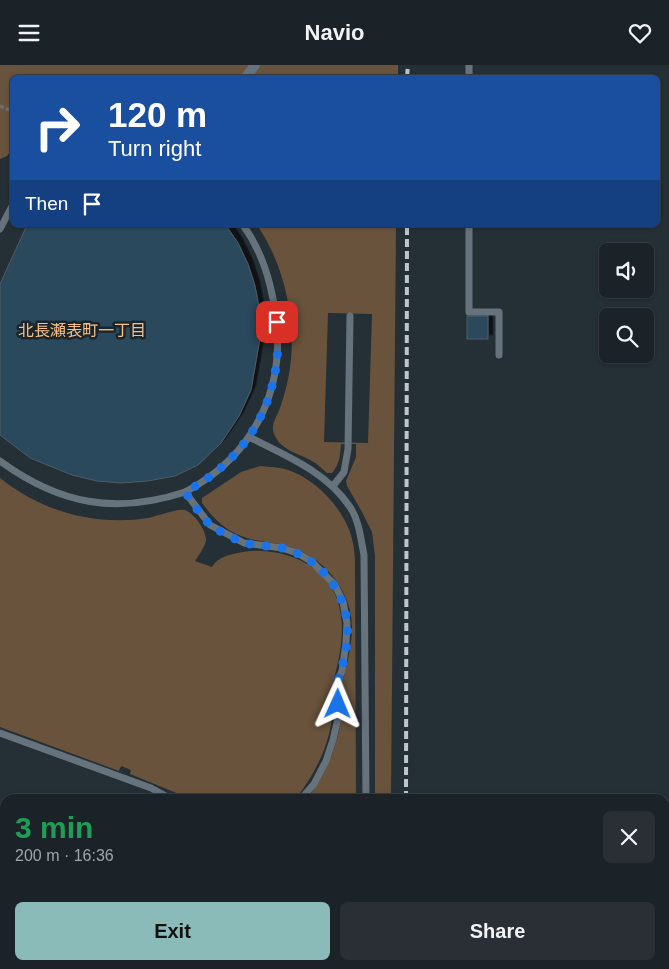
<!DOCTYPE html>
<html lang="en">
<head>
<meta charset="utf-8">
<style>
	body { margin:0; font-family:Arial,"Noto Sans JP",sans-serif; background:#292f34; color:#f1f3f6; height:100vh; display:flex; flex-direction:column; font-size:19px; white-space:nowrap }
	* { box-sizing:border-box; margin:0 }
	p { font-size:16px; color:#a0a4a8 }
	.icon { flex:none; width:28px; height:28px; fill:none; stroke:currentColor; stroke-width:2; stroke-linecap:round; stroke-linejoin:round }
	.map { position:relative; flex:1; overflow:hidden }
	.details { position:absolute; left:0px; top:729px; width:670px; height:176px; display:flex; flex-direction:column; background:#1c2328; border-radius:15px 15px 0 0; box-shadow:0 1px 4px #0004,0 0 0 1px #3a4045 }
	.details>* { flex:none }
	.banner { position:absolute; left:10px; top:10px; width:650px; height:152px; border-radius:8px; box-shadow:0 1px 4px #0004,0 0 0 1px #3a4045; background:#1a4fa0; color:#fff; overflow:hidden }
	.controls { position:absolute; left:599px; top:178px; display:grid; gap:10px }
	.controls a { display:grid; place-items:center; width:55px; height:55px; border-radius:8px; background:#1c2328; box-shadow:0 1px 4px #0004,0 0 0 1px #3a4045; font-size:25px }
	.pin { position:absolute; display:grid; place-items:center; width:42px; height:42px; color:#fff; margin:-21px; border-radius:10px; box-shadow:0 2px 8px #0006 }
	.me { position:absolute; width:55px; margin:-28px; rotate:1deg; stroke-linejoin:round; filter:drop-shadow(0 0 4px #0008) }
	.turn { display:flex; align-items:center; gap:18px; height:105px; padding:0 15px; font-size:22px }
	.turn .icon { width:65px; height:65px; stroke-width:2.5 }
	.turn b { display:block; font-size:35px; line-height:42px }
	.then { display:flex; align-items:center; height:48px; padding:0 15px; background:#0003; gap:10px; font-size:19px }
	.round { display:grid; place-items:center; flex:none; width:52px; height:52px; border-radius:8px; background:#292f34 }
	.head { display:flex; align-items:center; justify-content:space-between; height:85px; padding:0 15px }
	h1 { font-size:30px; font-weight:800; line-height:38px; color:#1e9e55 }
	.cta { display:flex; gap:10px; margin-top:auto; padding:10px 15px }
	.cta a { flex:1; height:58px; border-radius:8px; background:#8bbbb9; color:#111; font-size:20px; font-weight:800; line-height:58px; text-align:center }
	.cta a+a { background:#292f34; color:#f1f3f6 }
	header { display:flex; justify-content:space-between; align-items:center; height:65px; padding:0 15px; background:#1c2328; font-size:22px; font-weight:800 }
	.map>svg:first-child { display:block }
	.green { fill:#69533c; fill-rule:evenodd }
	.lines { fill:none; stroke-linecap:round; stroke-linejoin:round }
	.stream { stroke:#281400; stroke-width:5 }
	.building { fill:#2b495d; stroke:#505b63; filter:url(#shadow) }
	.path { stroke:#6a7279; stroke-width:3; stroke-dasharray:4 2.5; stroke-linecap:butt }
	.service { stroke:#66737d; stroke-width:7 }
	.pedestrian { stroke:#66737d; stroke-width:10 }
	.minor { stroke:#66737d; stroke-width:10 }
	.tertiary { stroke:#66737d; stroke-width:10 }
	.rail { stroke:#bfc6cb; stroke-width:4; stroke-dasharray:8 4; stroke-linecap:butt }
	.route { stroke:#1a73e8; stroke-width:9; stroke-dasharray:0 16.2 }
	.labels { text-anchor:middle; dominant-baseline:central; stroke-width:5; stroke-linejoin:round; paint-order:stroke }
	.neighbourhood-label { font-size:16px; fill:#f9c085; stroke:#1b252c }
</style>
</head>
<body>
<header><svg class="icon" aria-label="menu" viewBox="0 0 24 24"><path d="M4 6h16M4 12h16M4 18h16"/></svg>Navio<svg class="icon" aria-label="heart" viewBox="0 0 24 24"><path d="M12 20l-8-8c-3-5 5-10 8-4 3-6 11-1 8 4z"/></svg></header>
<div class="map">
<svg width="669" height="904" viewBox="0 0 669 904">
	<defs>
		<filter id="shadow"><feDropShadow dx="4.5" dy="-4.5" stdDeviation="0" flood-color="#0009"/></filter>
	</defs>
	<rect width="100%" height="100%" fill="#252f36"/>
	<g class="green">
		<polygon points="0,0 398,0 398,12 12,12 12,84 7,91 0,94"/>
		<path d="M257,160H396L391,734H375V491L372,467L362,447L347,421L346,416L356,392V379H341C340,391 340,398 332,408H327C322,404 318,399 312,396C300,389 281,385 275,371C274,369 273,367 273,364C272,358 278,349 280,343C284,332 287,320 289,309C298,261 285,200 257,160ZM328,248L372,249L368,378L324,377Z"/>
		<path d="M260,401C270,402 279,402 288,405C318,415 347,447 353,478C354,484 355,491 355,498L356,734H307C326,709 339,679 342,647C343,634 339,621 345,608C348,594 352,578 352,563C352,525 323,491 287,481C279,478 270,478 261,476C233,472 218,460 202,438V433L241,407Z"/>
		<path d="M0,413C43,447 94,461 148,453C156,451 180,443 185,445C194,448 207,466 206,476C204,483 199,490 195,496L212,502C216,494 225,491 233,489C267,479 316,492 333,525C347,552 342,582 335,610C332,620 334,633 333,644C330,680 317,705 296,734H191L130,709L131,705L121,701L119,706L0,662Z"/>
	</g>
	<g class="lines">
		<g class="stream">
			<polyline points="0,836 5,838"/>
			<polyline points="147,904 147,900"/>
		</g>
	</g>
	<g class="building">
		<polygon points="27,160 226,160 227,162 238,178 248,199 255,221 260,247 260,273 251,325 239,351 221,378 198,400 175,411 148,416 121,418 97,416 72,410 30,393 0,370 0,219"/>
		<rect x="467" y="251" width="21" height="23"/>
		<polygon points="0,857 5,859 5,882 0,897"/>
		<polygon points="29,900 45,900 44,904 28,904"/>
		<polygon points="65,900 83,900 82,904 64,904"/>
		<polygon points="103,900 112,900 120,902 120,904 102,904"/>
	</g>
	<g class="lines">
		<polyline class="path" points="0,41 12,46"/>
		<g class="service">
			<polyline points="469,0 469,12"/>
			<polyline points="469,160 469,247 499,247 499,290"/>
			<polyline points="0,164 12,141"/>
			<path d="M249,372C285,390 327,407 350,442C359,455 361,475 364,490L366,734"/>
			<path d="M0,396C59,439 115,450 185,427L210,460L244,478L282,483L297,488L311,496L335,520L343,537L347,558L346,578L342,606L339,613L338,653L333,675L326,696L314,719L301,734"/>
			<polyline points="333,421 344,407 348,384 350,251"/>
			<path d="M185,427C259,388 290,315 273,234C268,207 259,182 243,160"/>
			<polyline points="0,668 151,723 171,734"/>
		</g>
		<polyline class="pedestrian" points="246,12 255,0"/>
		<g class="minor">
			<polyline points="0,843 5,845"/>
			<polyline points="138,900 138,904"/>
		</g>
		<g class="tertiary">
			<polyline points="0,783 5,785"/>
			<polyline points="0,809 5,811"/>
			<polyline points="344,900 347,904"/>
			<polyline points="371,900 372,904"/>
		</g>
		<g class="rail">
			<polyline points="407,12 408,0"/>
			<polyline points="406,734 407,160"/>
			<polyline points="406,900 406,904"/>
		</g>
	</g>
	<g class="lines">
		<path class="route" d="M277,257C284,330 250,393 185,427C193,437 201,453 211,460C218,466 236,475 245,478C257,481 270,481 282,483C317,492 342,521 347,556C350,574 344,595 339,612C337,620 338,631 338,639"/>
	</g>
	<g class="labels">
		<g class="neighbourhood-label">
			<text x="82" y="265">北長瀬表町一丁目</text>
		</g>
	</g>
</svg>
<div class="controls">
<a><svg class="icon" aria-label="sound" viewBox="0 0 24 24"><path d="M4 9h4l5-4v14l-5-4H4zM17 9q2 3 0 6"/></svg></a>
<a><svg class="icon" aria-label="search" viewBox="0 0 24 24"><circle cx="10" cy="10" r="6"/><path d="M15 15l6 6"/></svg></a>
</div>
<div class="pin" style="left:277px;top:257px;background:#d93025"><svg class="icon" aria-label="arrive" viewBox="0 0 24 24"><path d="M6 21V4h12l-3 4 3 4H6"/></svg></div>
<svg class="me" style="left:338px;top:639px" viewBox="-20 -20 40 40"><path d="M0-17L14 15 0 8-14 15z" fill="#1a73e8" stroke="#fff" stroke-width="4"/></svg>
<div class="banner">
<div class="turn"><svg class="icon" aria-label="right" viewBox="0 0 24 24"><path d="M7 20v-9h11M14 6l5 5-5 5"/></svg><div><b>120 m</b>Turn right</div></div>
<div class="then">Then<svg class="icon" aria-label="arrive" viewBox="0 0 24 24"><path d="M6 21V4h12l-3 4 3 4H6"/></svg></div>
</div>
<section class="details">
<div class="head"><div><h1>3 min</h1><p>200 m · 16:36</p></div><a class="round"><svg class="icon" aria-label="close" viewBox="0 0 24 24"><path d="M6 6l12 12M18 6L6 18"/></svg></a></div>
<div class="cta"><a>Exit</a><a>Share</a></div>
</section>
</div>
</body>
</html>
